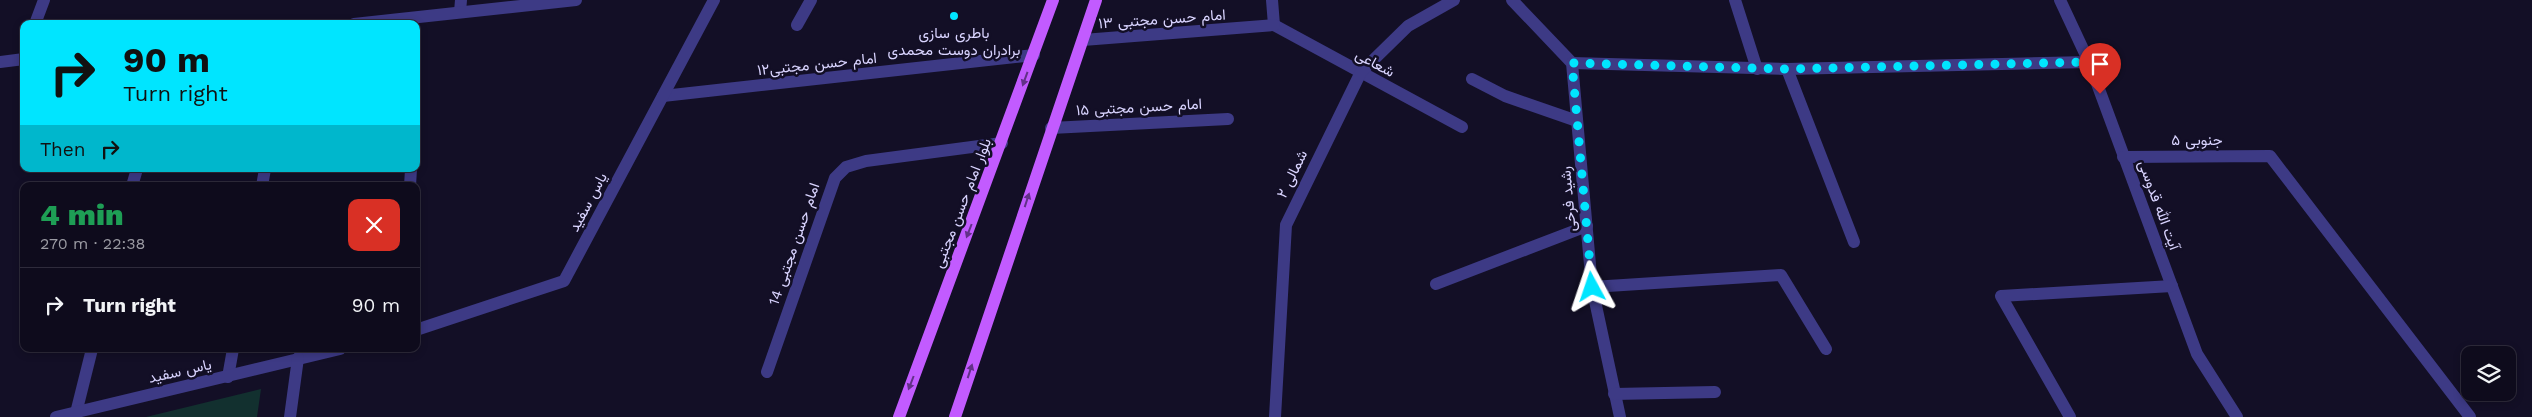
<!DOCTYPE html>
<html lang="en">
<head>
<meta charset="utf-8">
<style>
	body { margin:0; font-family:"Work Sans",Vazirmatn,sans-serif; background:#171425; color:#f1f3f6; height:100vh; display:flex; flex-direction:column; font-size:19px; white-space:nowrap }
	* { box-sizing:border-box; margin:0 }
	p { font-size:16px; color:#9b9ba3 }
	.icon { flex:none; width:28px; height:28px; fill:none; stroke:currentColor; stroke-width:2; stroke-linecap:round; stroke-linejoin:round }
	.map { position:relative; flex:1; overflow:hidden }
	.sheet { position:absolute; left:20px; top:182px; width:400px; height:170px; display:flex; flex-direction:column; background:#0e0b1c; border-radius:10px; box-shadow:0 2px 8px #0003,0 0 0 1px #2e2b3b }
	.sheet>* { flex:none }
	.banner { position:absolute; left:20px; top:20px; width:400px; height:152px; border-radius:10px; box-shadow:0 2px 8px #0003,0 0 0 1px #2e2b3b; background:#00e5ff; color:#111; overflow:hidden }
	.buttons { position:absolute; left:2461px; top:346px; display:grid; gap:10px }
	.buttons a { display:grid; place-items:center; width:55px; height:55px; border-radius:10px; background:#0e0b1c; box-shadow:0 2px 8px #0003,0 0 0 1px #2e2b3b; font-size:25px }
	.pin { position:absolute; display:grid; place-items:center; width:42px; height:42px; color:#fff; margin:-51px -21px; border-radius:50% 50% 50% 0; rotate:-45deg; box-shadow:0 0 5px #0007 }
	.pin .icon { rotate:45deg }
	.me { position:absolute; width:55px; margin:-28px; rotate:355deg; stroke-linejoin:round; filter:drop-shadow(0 0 4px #0008) }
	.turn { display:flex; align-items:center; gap:18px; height:105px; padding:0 20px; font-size:22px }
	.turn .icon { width:65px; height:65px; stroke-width:2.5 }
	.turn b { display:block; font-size:35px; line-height:42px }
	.then { display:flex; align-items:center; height:48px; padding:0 20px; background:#0003; gap:10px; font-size:19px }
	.round { display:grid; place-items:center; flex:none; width:52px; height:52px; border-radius:10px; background:#171425 }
	.head { display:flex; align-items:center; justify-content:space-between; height:85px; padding:0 20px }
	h1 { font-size:30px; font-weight:800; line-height:38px; color:#1e9e55 }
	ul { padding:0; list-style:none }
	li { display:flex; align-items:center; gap:15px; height:75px; padding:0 20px; border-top:1px solid #2e2b3b }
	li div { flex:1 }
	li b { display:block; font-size:19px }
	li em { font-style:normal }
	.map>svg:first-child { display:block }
	.green { fill:#12302f }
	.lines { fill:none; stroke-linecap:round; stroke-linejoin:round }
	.minor { stroke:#3d3a85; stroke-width:12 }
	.major { stroke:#c25bff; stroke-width:12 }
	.oneway { fill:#623188 }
	.route { stroke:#00e5ff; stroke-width:9; stroke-dasharray:0 16.2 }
	.poi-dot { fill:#00e5ff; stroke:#130f26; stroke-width:2 }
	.labels { text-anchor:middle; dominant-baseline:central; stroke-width:5; stroke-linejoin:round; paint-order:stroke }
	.street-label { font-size:15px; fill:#d9d4ff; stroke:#130f26 }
	.poi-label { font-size:15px; fill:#d9d4ff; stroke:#130f26 }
</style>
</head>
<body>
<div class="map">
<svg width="2532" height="417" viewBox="0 0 2532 417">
	<rect width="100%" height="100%" fill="#130f26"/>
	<polygon class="green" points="261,389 257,417 146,417"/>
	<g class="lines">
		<g class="minor">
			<polyline points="1272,0 1274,25"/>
			<polyline points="1512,0 1572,63 1592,287 1620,417"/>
			<polyline points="1735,0 1757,69"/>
			<polyline points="2060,0 2089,62 2197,354 2237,417"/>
			<polyline points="460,12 461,0"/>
			<polyline points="35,24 44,0"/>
			<polyline points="354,24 576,0"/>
			<polyline points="797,25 811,0"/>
			<polyline points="1274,25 1462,127"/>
			<polyline points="1083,40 1274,25"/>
			<polyline points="0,62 24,59"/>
			<polyline points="1572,63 1787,69 2089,62"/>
			<polyline points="1787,69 1854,242"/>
			<polyline points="1472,79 1505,96 1577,121"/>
			<polyline points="663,96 1034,55"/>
			<polyline points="1051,128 1228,119"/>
			<polyline points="2123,157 2270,156 2470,417"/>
			<polyline points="132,186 137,169"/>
			<polyline points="262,186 265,169"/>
			<polyline points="410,186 411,169"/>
			<polyline points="1436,284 1587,226"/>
			<polyline points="1592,287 1781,275 1826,349"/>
			<polyline points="416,330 564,281 714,0"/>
			<polyline points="767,372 835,178 846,167 866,161 1002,143"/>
			<polyline points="228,377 233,349"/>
			<polyline points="1614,394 1715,392"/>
			<polyline points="76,413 92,349"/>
			<polyline points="56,417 340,349"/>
			<polyline points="290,417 298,358"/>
			<polyline points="1275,417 1286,225 1361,72 1408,26 1454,0"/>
			<polyline points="2070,417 2001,296 2172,286"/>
		</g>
		<g class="major">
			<polyline points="899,417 1053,0"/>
			<polyline points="955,417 1096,0"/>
		</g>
	</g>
	<defs><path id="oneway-solid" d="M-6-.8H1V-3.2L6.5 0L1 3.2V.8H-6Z" transform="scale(1.25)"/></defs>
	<g class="oneway">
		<use href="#oneway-solid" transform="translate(1025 79) rotate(110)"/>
		<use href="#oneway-solid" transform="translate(1027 200) rotate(-72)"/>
		<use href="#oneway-solid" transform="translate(969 231) rotate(111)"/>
		<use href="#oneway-solid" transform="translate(970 371) rotate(-72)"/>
		<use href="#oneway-solid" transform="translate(911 383) rotate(111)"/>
	</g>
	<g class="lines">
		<polyline class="route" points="1592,287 1572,63 1786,69 2089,62 2100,94"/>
	</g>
	<circle class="poi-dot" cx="954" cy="16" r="5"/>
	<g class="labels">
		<g class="street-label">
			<text transform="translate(1162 19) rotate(-4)">امام حسن مجتبی ۱۳</text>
			<text transform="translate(1375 63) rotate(28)">شعاعی</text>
			<text transform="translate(817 64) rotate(-6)">امام حسن مجتبی۱۲</text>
			<text transform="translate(1139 107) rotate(-3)">امام حسن مجتبی ۱۵</text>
			<text x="2197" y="140">۵ جنوبی</text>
			<text transform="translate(1292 174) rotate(-64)">۲ شمالی</text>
			<text transform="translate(1568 199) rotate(-95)">رشید فرخی</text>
			<text transform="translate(588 202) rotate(-62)">یاس سفید</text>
			<text transform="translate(962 203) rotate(-69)">بلوار امام حسن مجتبی</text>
			<text transform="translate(2159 205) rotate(70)">آیت الله قدوسی</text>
			<text transform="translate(794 244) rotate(-71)">امام حسن مجتبی 14</text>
			<text transform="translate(180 371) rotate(-13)">یاس سفید</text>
		</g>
		<g class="poi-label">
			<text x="954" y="33">باطری سازی<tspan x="954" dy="17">برادران دوست محمدی</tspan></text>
		</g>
	</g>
</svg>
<div class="buttons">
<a><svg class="icon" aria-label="layers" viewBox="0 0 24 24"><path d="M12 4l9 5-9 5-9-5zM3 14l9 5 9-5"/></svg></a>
</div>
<div class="pin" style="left:2100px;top:94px;background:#d93025"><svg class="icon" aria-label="arrive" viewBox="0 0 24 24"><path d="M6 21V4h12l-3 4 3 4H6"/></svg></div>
<svg class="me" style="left:1592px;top:287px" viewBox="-20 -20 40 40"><path d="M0-17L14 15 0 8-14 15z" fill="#00e5ff" stroke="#fff" stroke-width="4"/></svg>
<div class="banner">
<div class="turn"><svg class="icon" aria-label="right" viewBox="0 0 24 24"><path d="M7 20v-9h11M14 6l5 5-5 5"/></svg><div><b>90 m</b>Turn right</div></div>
<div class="then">Then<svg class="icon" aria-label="right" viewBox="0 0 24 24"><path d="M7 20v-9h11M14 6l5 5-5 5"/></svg></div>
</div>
<section class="sheet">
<div class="head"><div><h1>4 min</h1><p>270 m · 22:38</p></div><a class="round" style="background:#d93025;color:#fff"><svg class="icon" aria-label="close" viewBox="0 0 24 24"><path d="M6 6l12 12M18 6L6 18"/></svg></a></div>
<ul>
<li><svg class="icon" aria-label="right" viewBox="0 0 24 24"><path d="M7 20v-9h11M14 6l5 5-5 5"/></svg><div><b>Turn right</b></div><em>90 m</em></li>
</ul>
</section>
</div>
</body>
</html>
